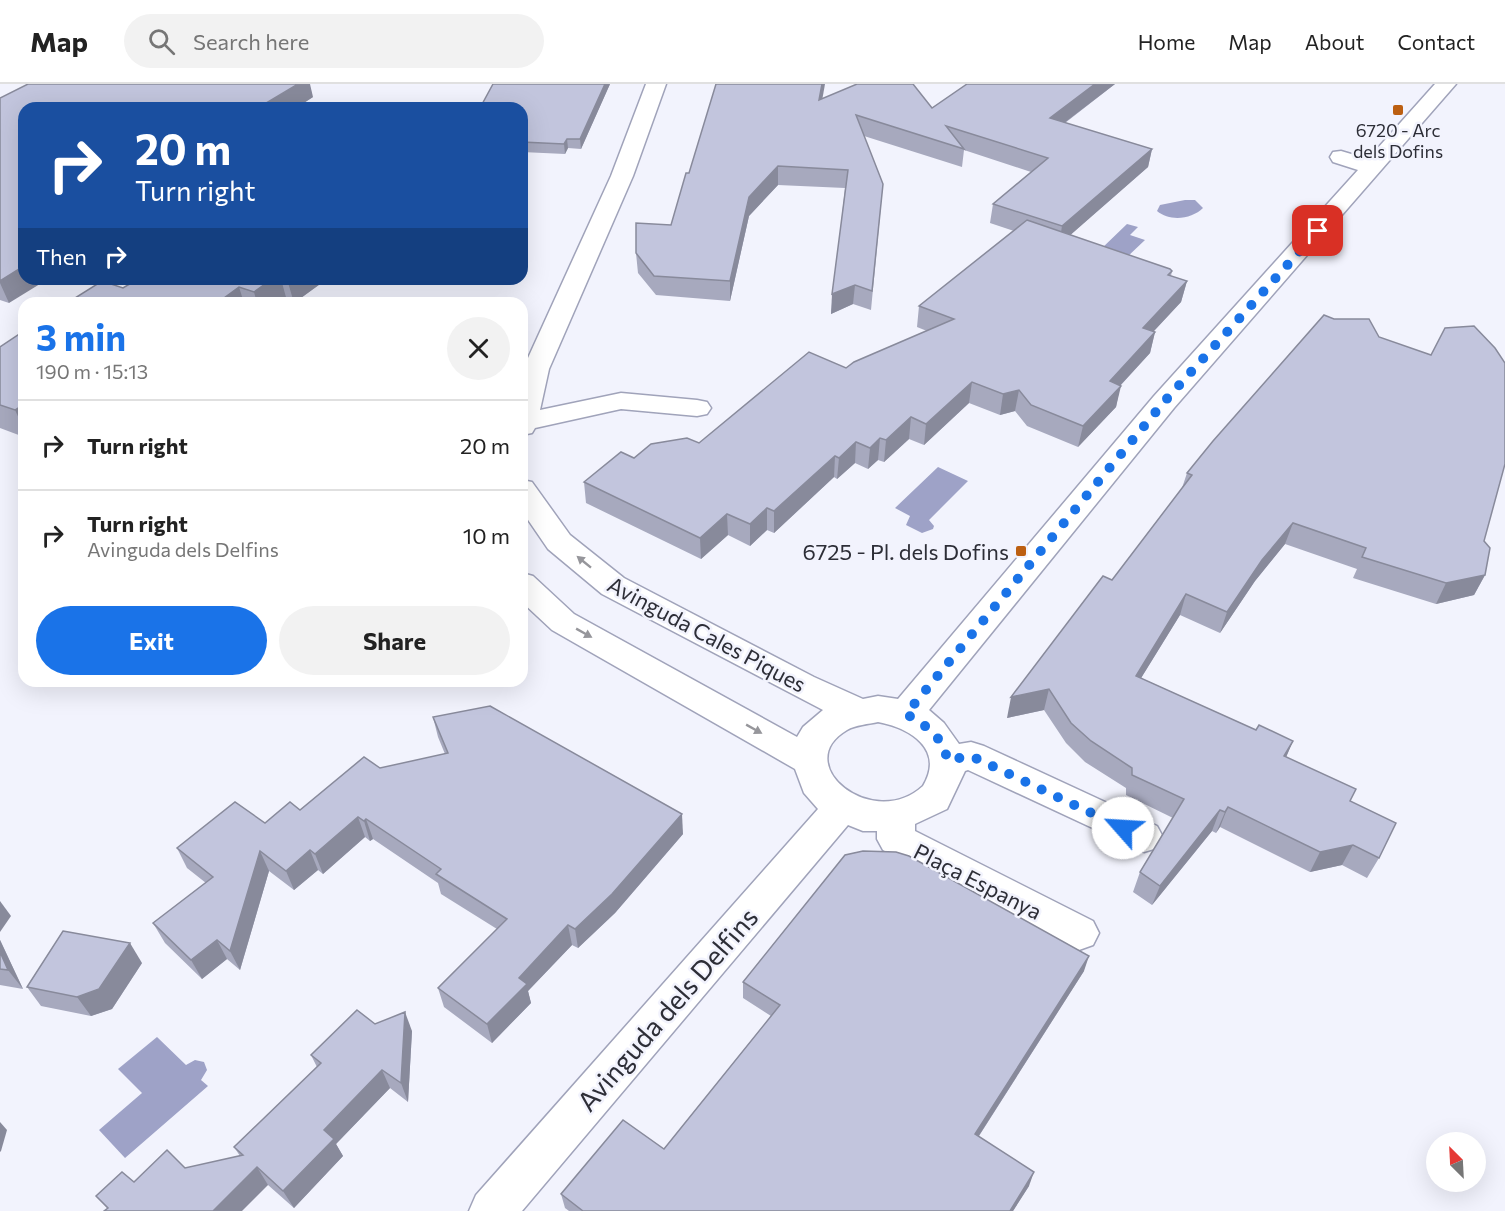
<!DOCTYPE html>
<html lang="en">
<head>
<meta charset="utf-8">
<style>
	body { margin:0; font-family:Commissioner,sans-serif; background:#f2f2f2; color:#222; height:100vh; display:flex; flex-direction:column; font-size:22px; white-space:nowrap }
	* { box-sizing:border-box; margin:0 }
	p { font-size:20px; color:#767676 }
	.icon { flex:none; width:33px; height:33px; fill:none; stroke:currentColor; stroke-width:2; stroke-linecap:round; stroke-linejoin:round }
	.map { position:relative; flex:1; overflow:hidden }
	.side { position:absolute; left:18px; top:213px; width:510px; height:390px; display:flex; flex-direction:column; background:#fff; border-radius:18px; box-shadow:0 6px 24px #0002 }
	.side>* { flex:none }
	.top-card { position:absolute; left:18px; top:18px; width:510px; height:183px; border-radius:18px; box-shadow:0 6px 24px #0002; background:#1a4fa0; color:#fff; overflow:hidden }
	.needle { width:39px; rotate:336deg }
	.controls { position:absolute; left:1426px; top:1048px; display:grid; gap:12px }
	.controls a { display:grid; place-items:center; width:60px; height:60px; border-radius:50%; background:#fff; box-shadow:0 6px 24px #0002; font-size:30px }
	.pin { position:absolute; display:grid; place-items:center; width:51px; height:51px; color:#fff; margin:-26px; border-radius:12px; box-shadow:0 3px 9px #0006 }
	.me { position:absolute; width:66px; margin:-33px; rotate:296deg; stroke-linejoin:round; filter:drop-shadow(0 0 4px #0008) }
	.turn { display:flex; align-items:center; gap:21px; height:126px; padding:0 18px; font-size:27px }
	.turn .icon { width:78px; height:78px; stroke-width:2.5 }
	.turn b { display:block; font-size:42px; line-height:51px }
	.then { display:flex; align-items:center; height:57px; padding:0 18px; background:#0003; gap:12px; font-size:22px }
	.round { display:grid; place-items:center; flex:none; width:63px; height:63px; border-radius:32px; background:#f2f2f2 }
	.overview { display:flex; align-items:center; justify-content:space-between; height:102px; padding:0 18px }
	h1 { font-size:36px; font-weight:700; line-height:45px; color:#1a73e8 }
	.primary-button { display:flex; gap:12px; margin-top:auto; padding:12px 18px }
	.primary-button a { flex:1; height:69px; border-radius:36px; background:#1a73e8; color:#fff; font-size:24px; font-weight:700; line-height:69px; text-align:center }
	.primary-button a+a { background:#f2f2f2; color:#222 }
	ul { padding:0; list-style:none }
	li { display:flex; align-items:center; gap:18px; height:90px; padding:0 18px; border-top:2px solid #e0e0e0 }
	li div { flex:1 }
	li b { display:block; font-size:22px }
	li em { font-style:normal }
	header { display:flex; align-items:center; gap:36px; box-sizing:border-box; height:84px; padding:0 30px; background:#fff; border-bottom:2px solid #e0e0e0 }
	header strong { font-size:28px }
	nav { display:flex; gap:33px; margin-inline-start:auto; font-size:21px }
	.search { width:420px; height:54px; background:#f2f2f2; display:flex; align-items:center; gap:15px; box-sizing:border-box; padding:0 21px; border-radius:33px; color:#767676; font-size:22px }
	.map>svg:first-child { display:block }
	.water { fill:#9ea2c7 }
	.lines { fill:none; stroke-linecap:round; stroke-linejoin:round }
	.minor-casing { stroke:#a0a3ba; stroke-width:3 }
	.minor { fill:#fff; fill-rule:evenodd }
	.wall { fill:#a7a9be }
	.shaded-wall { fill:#888a9b }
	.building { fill:#c2c5dd; stroke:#888a9b; stroke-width:1.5 }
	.oneway { fill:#96969b }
	.route { stroke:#1a73e8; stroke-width:10; stroke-dasharray:0 18 }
	.poi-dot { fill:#bc5f11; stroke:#f2f3fd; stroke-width:2 }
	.labels { text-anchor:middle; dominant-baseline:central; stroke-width:5; stroke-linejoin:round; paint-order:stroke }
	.far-poi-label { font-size:18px; fill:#2d2e37; stroke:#f2f3fd }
	.poi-label { font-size:22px; fill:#2d2e37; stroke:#f2f3fd; text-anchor:end }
	.street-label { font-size:22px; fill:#2d2e37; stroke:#f2f3fd }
	.near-street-label { font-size:27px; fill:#2d2e37; stroke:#f2f3fd }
</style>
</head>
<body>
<header>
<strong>Map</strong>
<div class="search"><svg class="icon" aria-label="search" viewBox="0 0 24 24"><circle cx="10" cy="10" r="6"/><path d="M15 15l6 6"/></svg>Search here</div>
<nav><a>Home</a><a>Map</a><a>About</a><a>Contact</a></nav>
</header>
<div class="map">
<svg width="1505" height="1127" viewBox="0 0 1505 1127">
	<rect width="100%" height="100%" fill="#f2f3fd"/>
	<g class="water">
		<path d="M1185,116H1195L1203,124C1192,135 1170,138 1157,127L1160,121Z"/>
		<polygon points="1127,140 1138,143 1130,151 1145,156 1126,174 1100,166"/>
		<polygon points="938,383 968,397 929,436 934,442 933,445 922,449 906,441 910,432 895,424"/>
		<polygon points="157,953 186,981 195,976 204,978 207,986 201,996 208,1002 125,1074 99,1046 142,1009 118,985"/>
	</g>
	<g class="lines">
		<defs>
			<g id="minor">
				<polygon points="646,0 666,0 633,92 549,285 540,326 621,309 697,316 707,318 711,324 707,330 697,332 621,325 535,344 532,349 522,351 523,285 611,92"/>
				<path d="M1435,0H1456L1174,324L929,626L944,639L959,660L971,658L984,662L1157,742L1163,753L1157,764L1144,768L968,686L965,687L947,725L915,740V747L1093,837L1099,849L1093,861L1079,866L1065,861L883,766L877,755V747H863L848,741L522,1127H469L476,1111L818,725L804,709L795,685L552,546L522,518V489L533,492L574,530L797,653L803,643L823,626L602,510L548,465L522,427V396L532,398L570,451L624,494L814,593L863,615L878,612L898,615L1154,312L1358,86L1333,78L1330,73L1333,68L1341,67L1368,75ZM878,638C910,644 945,665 923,702C873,748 789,680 847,646C855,641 869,640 878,638Z"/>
			</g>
		</defs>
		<use href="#minor" class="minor-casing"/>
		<use href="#minor" class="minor"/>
	</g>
	<g class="wall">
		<polygon points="493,0 610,0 581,65 568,64 565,70 522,68 522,24"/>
		<polygon points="967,0 1115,0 1065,39 1152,65 1148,83 1070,151 1172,187 1171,192 1187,197 1181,218 1154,247 1155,248 1150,269 1120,302 1116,323 1078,363 1027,342 1015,327 1000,331 969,319 924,361 909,355 884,378 878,376 868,385 855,379 837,395 834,393 774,449 767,446 750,462 728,451 701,475 586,419 584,398 634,374 699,359 846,284 927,247 917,243 919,222 1014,147 990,139 993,120 1031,88 964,66 962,83 864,52 883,100 871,226 853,220 831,230 845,104 778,101 749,132 730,217 656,211 638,189 636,169 671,141 689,89 822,15 932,24"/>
		<polygon points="313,13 296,24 24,24 9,219 0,216 0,14"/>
		<polygon points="138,195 327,195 294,219 287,217 285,219 67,219 123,204"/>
		<polygon points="24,247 24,353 0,344 0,263"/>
		<polygon points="1187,389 1484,457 1485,491 1474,511 1436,520 1353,494 1357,485 1285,460 1255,497 1220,549 1180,531 1141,594 1256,646 1293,657 1286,673 1350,717 1379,774 1367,794 1342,781 1310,788 1220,743 1216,749 1212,747 1152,821 1133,808 1140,788 1173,734 1126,711 1126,704 1085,678 1066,659 1044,626 1007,634 1182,404"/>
		<polygon points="433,633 683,750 615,829 578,864 572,861 528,907 531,919 492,959 444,923 438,904 497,845 441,810 438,799 373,755 370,757 365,753 323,790 318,786 294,806 269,787 240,886 227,875 202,895 165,859 153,839 206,799 187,784 177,764 265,739 300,726 380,684 445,670 438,653"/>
		<polygon points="0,856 23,905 0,901"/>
		<polygon points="142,879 112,925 91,932 41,922 27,903"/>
		<polygon points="1084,887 979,1052 1029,1102 1013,1127 569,1127 565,1124 561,1110 664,1065 771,932 743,914 743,898"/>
		<polygon points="375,940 412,947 408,1018 390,1004 336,1060 343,1072 294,1124 268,1101 107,1124 96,1112 134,1098 185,1084 240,1072 234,1063 317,983 311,971"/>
	</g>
	<g class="shaded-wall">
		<polygon points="298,0 310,0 313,13 296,24 258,24"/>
		<polygon points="605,0 610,0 581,65 580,55"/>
		<polygon points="822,0 825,0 819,34 819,16"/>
		<polygon points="1095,0 1115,0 1047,52 1050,34"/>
		<polygon points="567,55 568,64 565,70 564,60"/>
		<polygon points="1152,65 1148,83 1059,161 1062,142"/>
		<polygon points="778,82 778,101 749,132 730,217 730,197 749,113"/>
		<polygon points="24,182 24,195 48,195 9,219 0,199 0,197"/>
		<polygon points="272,195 281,195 287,217 285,219 257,219 254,208"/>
		<polygon points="287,195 327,195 294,219"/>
		<polygon points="1187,197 1181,218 1138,264 1143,244"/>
		<polygon points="855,201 853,220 831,230 832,210"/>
		<polygon points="239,203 244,219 217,219"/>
		<polygon points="1155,248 1150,269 1105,318 1110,297"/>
		<polygon points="972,298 969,319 924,361 926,340"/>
		<polygon points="1121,302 1116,323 1078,363 1083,342"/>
		<polygon points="1019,306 1015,327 1000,331 1003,310"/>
		<polygon points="24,320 24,345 15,326"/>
		<polygon points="911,333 909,355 884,378 886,356"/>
		<polygon points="880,354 878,376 868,385 870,364"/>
		<polygon points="856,358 855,379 837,395 839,374"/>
		<polygon points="835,372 834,393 774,449 774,427"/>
		<polygon points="767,424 767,446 750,462 750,440"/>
		<polygon points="727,430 728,451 701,475 700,454"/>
		<polygon points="1293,439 1285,460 1255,497 1220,549 1227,528 1262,476"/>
		<polygon points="1485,491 1474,511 1436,520 1446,499"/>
		<polygon points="1186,510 1180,531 1130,612 1136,592"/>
		<polygon points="1049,605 1044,626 1007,634 1011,613"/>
		<polygon points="1293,657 1284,678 1284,672"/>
		<polygon points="1228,723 1220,743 1216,749 1225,728"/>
		<polygon points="1220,726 1212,747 1152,821 1160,802"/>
		<polygon points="682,730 683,750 615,829 578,864 575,845"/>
		<polygon points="358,733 365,753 323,790 315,770"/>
		<polygon points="366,735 373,755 370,757 364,737"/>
		<polygon points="1353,761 1342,781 1310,788 1320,768"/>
		<polygon points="310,766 318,786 294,806 286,787"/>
		<polygon points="260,767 269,787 240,886 230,867"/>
		<polygon points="0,817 11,832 0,848"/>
		<polygon points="568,841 572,861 528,907 531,919 492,959 487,940 519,894"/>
		<polygon points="0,856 23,905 8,886 0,868"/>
		<polygon points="217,856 227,875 202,895 191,876"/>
		<polygon points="130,859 142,879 112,925 91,932 77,913"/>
		<polygon points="1089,872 1084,887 971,1064 975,1050"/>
		<polygon points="405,928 412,947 408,1018 401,999"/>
		<polygon points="382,986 390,1004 336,1060 343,1072 294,1124 283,1107 324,1046"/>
		<polygon points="0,1038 7,1046 1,1067 0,1068"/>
		<polygon points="257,1083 268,1101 242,1127 213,1127"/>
		<polygon points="1034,1088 1029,1102 1013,1127 1010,1127"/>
	</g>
	<g class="building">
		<polygon points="28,0 298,0 258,24 24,24 24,182 0,197 0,14"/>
		<polygon points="493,0 605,0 580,55 567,55 564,60 522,58 522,24 480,24"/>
		<polygon points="716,0 822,0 819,16 857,0 913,0 932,24 967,0 1095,0 1050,34 1152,65 1062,142 993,120 1048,74 946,42 964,65 856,31 883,100 872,207 855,201 832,210 848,86 778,82 749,113 730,197 654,192 636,169 636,139 671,141 686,89 689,89"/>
		<polygon points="1027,136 1170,185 1172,187 1168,191 1187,197 1143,244 1155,248 1110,297 1121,302 1083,342 1031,321 1019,306 1003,310 972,298 926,340 911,333 886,356 880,354 870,364 856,358 839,374 835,372 774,427 767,424 750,440 727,430 700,454 584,398 621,368 634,374 651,360 687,354 699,359 809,268 846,284 854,278 954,235 919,222"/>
		<polygon points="138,195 272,195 254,208 239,203 217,219 67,219 102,197 123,204"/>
		<polygon points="1324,231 1334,235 1369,235 1379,253 1431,271 1445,244 1474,242 1495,264 1505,279 1505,380 1484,457 1490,464 1485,491 1446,499 1362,473 1366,464 1293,439 1262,476 1227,528 1186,510 1136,592 1256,646 1259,641 1293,657 1284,672 1356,705 1350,717 1396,739 1379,774 1353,761 1320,768 1228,723 1225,728 1220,726 1160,802 1140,788 1184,715 1132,691 1132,684 1091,657 1071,639 1049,605 1011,613 1103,492 1112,496 1192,391 1187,389 1213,357"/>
		<polygon points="24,247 24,320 15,326 0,321 0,263"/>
		<polygon points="490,622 682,730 612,810 575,845 568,841 519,894 527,900 487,940 438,904 507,835 436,790 441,785 366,735 364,737 358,733 315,770 310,766 286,787 260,767 230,867 217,856 191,876 153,839 213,793 177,764 235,718 265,739 290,718 300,726 364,673 380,684 448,669 433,633"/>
		<polygon points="863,767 896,768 909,772 1089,872 975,1050 1034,1088 1010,1127 583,1127 561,1110 623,1036 664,1065 780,921 743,898 845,771"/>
		<polygon points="63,847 130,859 99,905 77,913 27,903"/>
		<polygon points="0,868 8,886 0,885"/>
		<polygon points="357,926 375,940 405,928 401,999 382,986 324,1046 334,1055 283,1107 257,1083 213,1127 104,1127 108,1124 96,1112 122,1088 134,1098 167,1066 185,1084 243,1071 234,1063 321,979 311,971"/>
	</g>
	<defs><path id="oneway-solid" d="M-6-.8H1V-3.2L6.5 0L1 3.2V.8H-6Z" transform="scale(1.5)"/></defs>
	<g class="oneway">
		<use href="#oneway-solid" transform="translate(584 478) rotate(-141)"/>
		<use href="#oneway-solid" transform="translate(584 549) rotate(29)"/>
		<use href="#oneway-solid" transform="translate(754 645) rotate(29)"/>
	</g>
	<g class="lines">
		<path class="route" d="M1123,744L971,672L947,676C944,653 924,640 906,630L1164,318L1318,147"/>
	</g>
	<g class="poi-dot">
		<rect x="1392" y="20" width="12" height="12" rx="3"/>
		<rect x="1015" y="461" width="12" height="12" rx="3"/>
	</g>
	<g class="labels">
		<g class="far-poi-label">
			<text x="1398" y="46">6720 - Arc<tspan x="1398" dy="21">dels Dofins</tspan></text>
		</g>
		<g class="poi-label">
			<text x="1009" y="467">6725 - Pl. dels Dofins</text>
		</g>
		<g class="street-label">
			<text transform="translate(707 550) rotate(28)">Avinguda Cales Piques</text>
			<text transform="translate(978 797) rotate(27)">Plaça Espanya</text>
		</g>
		<g class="near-street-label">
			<text transform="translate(667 925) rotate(-49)">Avinguda dels Delfins</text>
		</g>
	</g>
</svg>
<div class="controls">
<a><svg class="needle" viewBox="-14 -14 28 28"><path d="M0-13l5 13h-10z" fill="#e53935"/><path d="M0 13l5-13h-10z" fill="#767676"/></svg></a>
</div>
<div class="pin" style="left:1318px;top:147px;background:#d93025"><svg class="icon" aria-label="arrive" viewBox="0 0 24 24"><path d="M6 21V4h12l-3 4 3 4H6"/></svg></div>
<svg class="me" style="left:1123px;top:744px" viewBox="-20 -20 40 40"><circle r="19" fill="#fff"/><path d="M0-13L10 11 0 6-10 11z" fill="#1a73e8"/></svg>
<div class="top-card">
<div class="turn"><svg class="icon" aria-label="right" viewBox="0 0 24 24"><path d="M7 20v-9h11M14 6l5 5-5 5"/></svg><div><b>20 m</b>Turn right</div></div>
<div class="then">Then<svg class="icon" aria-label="right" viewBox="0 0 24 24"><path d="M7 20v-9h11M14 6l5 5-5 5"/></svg></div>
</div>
<section class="side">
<div class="overview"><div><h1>3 min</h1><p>190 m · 15:13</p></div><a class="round"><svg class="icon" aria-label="close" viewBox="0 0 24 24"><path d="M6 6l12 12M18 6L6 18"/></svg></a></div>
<ul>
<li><svg class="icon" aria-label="right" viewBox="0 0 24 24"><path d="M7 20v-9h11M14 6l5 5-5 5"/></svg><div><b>Turn right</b></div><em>20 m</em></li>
<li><svg class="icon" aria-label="right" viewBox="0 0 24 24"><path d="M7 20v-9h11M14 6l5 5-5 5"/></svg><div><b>Turn right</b><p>Avinguda dels Delfins</p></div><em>10 m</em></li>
</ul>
<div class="primary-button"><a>Exit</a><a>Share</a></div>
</section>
</div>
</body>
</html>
